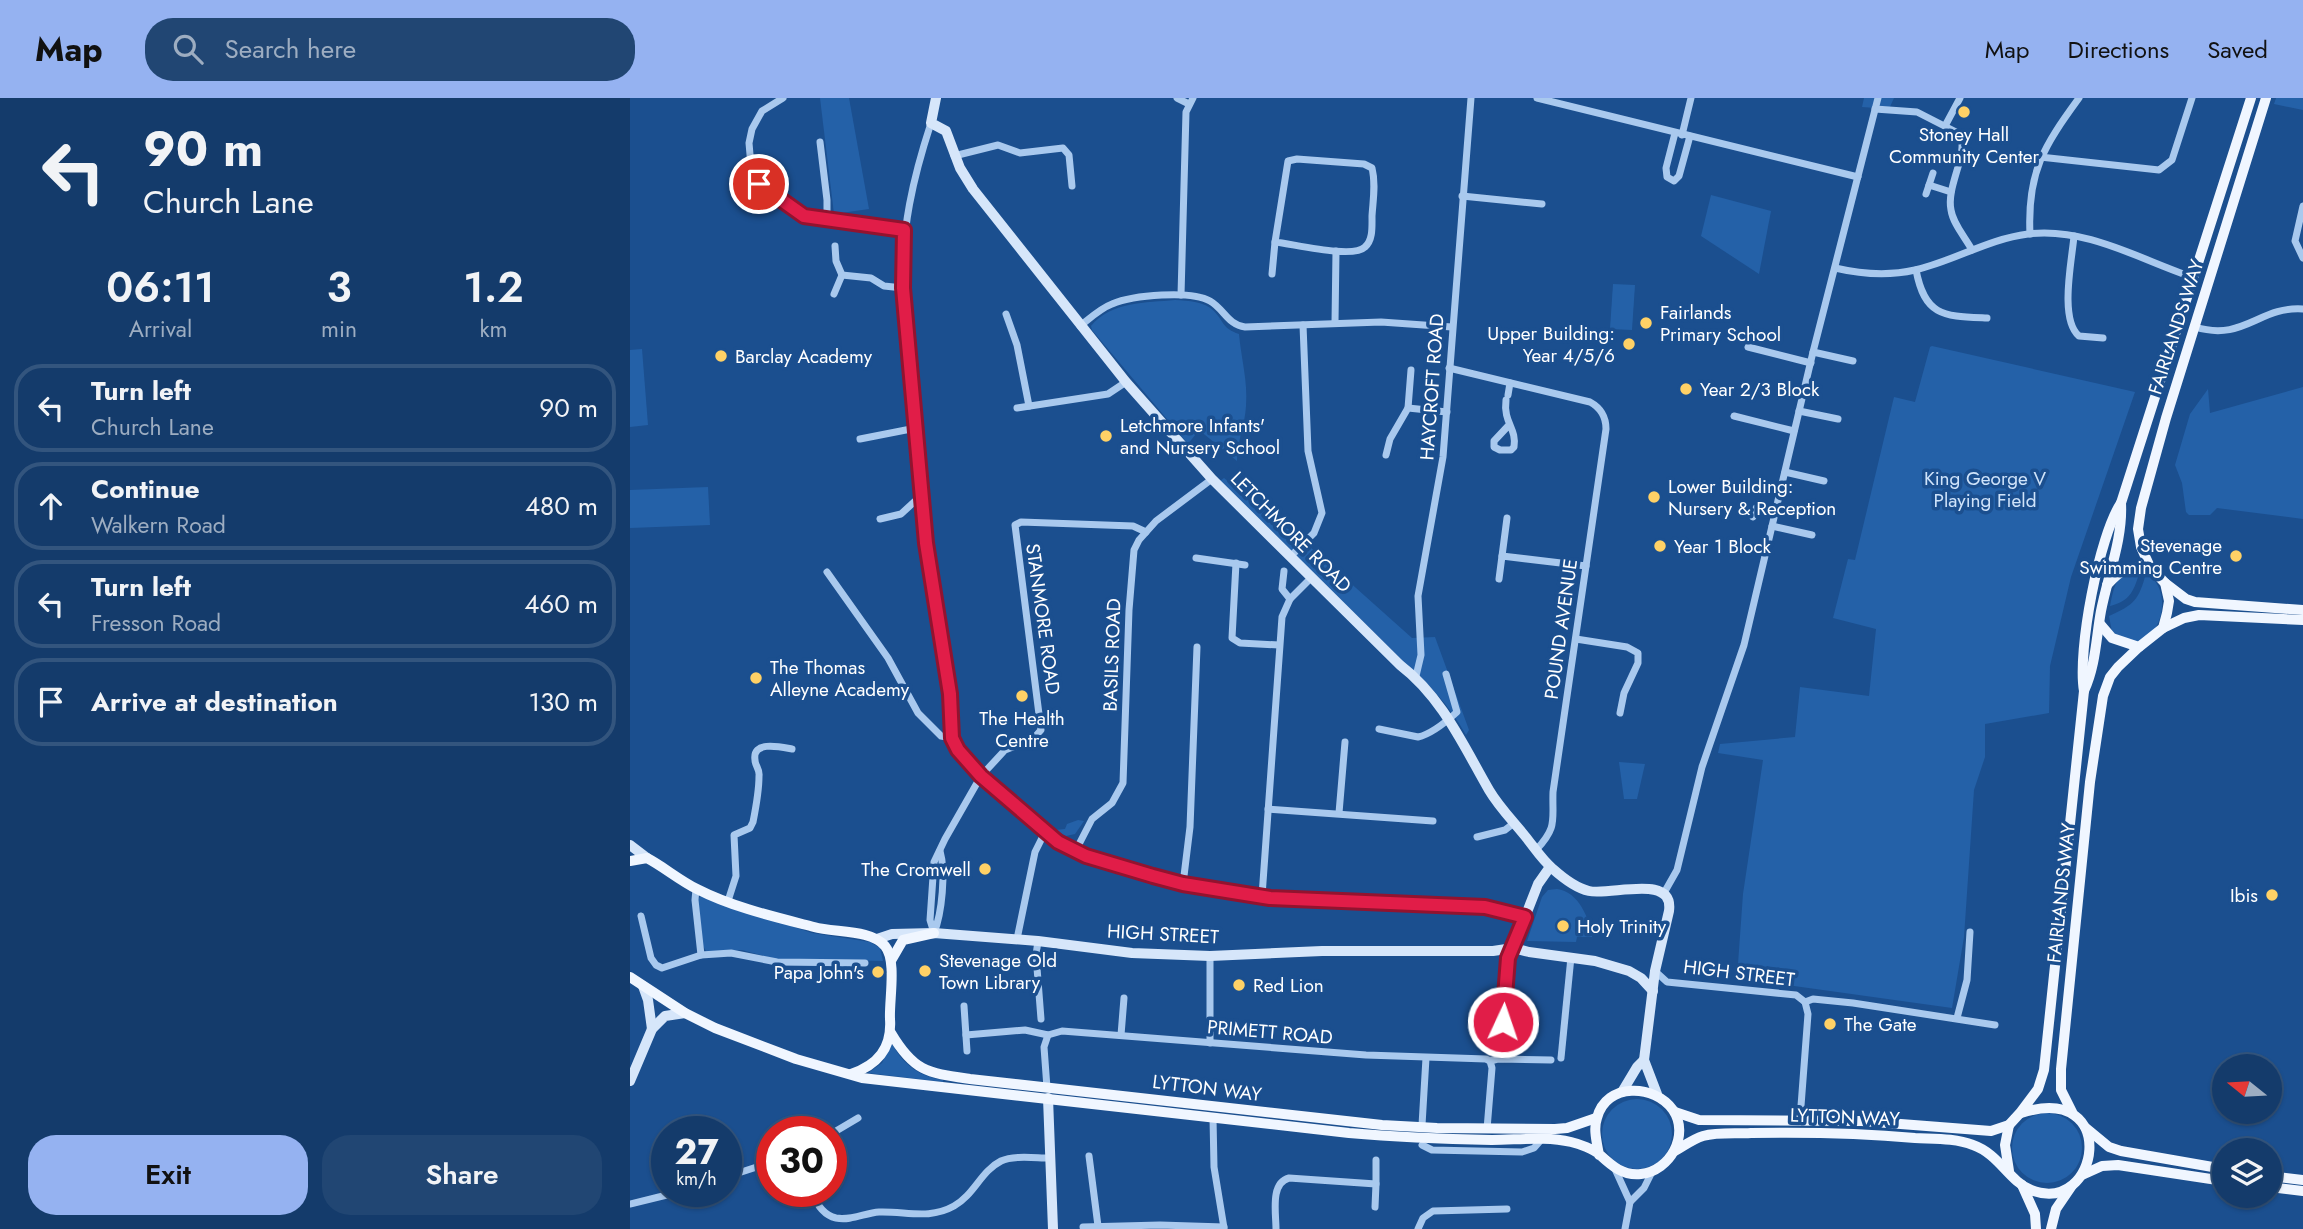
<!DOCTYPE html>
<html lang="en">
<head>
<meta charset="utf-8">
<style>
	body { margin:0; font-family:Jost,sans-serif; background:#214673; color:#f1f3f6; height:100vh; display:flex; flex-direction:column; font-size:26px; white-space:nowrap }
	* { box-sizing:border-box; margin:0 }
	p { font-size:23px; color:#9dadc1 }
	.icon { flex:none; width:38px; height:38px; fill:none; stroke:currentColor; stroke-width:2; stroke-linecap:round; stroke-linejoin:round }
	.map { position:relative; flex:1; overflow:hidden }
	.details { display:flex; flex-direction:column; background:#143b6b; width:630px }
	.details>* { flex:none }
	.hud { background:#143b6b; color:#f1f3f6; overflow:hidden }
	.needle { width:46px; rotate:288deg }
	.controls { position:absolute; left:1582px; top:956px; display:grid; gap:14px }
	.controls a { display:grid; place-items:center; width:70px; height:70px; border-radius:50%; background:#143b6b; box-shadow:0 2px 5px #0004,0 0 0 2px #33557e; font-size:35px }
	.speed { position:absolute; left:21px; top:1018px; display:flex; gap:14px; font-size:35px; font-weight:700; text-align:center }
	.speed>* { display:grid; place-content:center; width:91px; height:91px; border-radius:50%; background:#143b6b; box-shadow:0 2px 5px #0004,0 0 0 2px #33557e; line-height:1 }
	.speed small { font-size:18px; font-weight:400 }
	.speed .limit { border:10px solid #d22; background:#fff; color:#111 }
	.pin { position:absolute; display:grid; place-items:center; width:60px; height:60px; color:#fff; margin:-30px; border:4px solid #fff; border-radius:50%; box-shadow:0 2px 7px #0007 }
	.me { position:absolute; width:77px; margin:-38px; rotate:3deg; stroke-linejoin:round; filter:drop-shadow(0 0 5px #0008) }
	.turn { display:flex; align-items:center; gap:24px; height:147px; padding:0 28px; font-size:32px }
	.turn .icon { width:91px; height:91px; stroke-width:2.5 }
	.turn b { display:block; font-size:49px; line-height:60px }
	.eta { display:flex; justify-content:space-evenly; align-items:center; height:119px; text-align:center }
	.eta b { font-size:42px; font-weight:600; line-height:49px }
	.primary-button { display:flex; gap:14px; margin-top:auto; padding:14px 28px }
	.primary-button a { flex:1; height:80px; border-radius:28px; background:#95b2f1; color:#111; font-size:28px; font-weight:600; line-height:80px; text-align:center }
	.primary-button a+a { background:#214673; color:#f1f3f6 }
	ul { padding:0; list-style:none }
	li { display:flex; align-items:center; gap:21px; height:88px; margin:0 14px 10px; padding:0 14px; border:4px solid #33557e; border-radius:28px }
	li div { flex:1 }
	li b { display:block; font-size:26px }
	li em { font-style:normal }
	header { display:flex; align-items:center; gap:42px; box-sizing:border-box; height:98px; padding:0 35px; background:#95b2f1; color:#111 }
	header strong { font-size:33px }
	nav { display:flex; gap:38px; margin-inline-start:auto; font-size:24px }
	.search { width:490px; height:63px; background:#214673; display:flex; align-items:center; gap:18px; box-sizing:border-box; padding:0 24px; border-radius:28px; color:#9dadc1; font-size:26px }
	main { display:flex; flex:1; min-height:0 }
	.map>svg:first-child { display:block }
	.green { fill:#2461a8 }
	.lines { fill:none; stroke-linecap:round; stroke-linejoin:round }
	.street { stroke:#a9c9ee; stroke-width:7 }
	.secondary { stroke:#d6e6fa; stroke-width:10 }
	.primary { stroke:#f0f6ff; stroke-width:10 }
	.route-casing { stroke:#92132f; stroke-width:18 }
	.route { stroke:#e11d48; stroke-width:12 }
	.poi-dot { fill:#ffd166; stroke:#1b4f8f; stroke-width:2.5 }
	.labels { text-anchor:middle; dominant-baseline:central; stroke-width:7; stroke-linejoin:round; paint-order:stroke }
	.poi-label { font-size:19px; fill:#fff; stroke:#1b4f8f; text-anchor:start }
	.street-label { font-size:19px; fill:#fff; stroke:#1b4f8f }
	.park-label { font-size:19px; fill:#cfe3fa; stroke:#1b4f8f }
</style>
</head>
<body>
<header>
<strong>Map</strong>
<div class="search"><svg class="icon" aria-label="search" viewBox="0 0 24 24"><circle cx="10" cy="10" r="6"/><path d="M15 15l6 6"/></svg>Search here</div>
<nav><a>Map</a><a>Directions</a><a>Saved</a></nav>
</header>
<main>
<section class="details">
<div class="hud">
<div class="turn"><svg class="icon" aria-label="left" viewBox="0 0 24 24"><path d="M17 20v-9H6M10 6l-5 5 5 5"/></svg><div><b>90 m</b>Church Lane</div></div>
</div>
<div class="eta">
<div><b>06:11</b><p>Arrival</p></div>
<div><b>3</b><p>min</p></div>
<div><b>1.2</b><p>km</p></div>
</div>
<ul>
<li><svg class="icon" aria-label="left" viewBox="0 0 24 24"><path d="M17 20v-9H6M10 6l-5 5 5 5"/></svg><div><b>Turn left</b><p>Church Lane</p></div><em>90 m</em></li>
<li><svg class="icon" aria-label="ahead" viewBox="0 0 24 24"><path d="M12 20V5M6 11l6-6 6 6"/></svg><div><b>Continue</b><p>Walkern Road</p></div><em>480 m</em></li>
<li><svg class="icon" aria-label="left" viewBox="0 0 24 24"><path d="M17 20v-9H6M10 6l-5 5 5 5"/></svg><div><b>Turn left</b><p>Fresson Road</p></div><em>460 m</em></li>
<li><svg class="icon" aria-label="arrive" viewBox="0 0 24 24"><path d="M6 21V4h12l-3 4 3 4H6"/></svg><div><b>Arrive at destination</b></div><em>130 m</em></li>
</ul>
<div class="primary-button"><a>Exit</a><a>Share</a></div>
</section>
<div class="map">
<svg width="1673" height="1131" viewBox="0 0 1673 1131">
	<rect width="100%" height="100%" fill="#1b4f8f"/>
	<g class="green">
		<polygon points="190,0 219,0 239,111 204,116"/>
		<polygon points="1234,0 1264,0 1259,11 1232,9"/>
		<polygon points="1646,0 1673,0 1673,12 1644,6"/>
		<polygon points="1081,97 1141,113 1129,176 1071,138"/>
		<polygon points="983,186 1005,187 1002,232 980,231"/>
		<path d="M545,202C559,203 574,203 584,213C595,225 592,230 609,236C611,260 618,283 616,308C615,327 607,344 607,363L569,332L558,346L462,232L461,228C482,203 516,205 545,202Z"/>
		<polygon points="1302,248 1505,294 1441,479 1420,568 1419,615 1355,626 1355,659 1344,692 1334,839 1322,910 1107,880 1113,796 1133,662 1088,655 1090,646 1165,639 1170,589 1239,598 1246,531 1203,520 1218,461 1225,462 1264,299 1285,304 1300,249"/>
		<polygon points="12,251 18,327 0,329 0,252"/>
		<polygon points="1673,289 1673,421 1587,410 1580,417 1559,417 1556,414 1552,385 1545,367 1560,316 1578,291 1580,315"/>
		<path d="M594,380L679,448L782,540L805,539L839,632L836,637C819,607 799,585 772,564L590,383Z"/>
		<polygon points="78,389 80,427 0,430 0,392"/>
		<path d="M1510,473C1504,492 1501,503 1480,508C1485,485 1485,477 1510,473Z"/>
		<path d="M1516,475C1546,493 1530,547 1502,544C1496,543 1487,537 1482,534L1479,518C1504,507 1509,502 1516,475Z"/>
		<polygon points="989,664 1015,666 1007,701 994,701"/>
		<polygon points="448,722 454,723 445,736 436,738 425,732 435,731 437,726"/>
		<path d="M927,791C948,793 960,821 962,839H947L946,844L897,843L912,799L918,792Z"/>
		<polygon points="71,798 182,835 240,844 250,850 253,863 145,861 112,852 76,853 73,848 68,801"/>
		<path d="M261,947H263C273,967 291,979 313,982V984L238,975L252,965Z"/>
		<circle cx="1007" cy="1036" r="35"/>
		<circle cx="1417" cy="1050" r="35"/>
	</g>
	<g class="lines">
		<g class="street">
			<polyline points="153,0 132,13 122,31 119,45 121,68 129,87 174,118 274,132"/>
			<polyline points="547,0 559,6"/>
			<polyline points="907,0 1228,79"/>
			<path d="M1245,11L1287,14L1330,36C1339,56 1316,88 1321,112C1323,126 1335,139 1342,152"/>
			<path d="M301,25C283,80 271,132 273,190L296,445L320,596L322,640L328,652L351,678L428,744L456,758L523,778L553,786L641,800L693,804L855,809L895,819"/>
			<polyline points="1315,28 1330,0"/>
			<polyline points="1045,35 1036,70 1037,79 1044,83 1049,78 1060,38"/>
			<polyline points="1052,37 1061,0"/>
			<polyline points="190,44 197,102 197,121"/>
			<polyline points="324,58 368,47 390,55 433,50 439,57 442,88"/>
			<polyline points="1410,59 1529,72 1542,62 1562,0"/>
			<path d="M667,61L734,66L742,70C746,86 743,102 742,118C742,129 743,142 735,149C723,161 664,146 645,144L658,63Z"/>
			<polyline points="1299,87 1303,75"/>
			<polyline points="1296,96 1299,87 1321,94"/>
			<polyline points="832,98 912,106"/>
			<polyline points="1673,108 1665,143 1673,160"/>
			<path d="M1400,136C1397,74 1414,48 1449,0"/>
			<path d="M1444,138C1442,162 1429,221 1449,238L1473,240"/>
			<polyline points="205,148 206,163 212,177 241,180 254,188 273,190"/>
			<path d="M1205,170C1231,176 1259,178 1285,172C1324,163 1358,141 1398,136C1456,129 1509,161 1562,179"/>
			<path d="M1286,172C1295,219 1314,218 1357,220"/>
			<polyline points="642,176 645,144"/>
			<polyline points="204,196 212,177"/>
			<polyline points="551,197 556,14 563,0"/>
			<polyline points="376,216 387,247 399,308"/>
			<polyline points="705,225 706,153"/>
			<path d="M450,228C460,220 471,210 482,206C503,197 561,192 580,203C594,211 598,227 615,229L751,224L822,229"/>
			<path d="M1565,229C1614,244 1629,208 1673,211"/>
			<polyline points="1118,249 1181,265"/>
			<polyline points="1183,254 1223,263"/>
			<path d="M819,270L960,304C971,310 976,319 976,331L923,694C922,722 928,729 906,752"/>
			<polyline points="878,297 880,285"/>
			<path d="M876,302C873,325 887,330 884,349L881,352H870L864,349V343L879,327"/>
			<polyline points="387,310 478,296 496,284"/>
			<polyline points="778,310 781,272"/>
			<polyline points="1169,313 1208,321"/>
			<polyline points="1104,318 1164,333"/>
			<polyline points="230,341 286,330"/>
			<polyline points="756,357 760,341 778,310 817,314"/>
			<polyline points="1155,374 1194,383"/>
			<polyline points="1123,419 1126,410 1145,414"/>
			<polyline points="250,421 271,416 284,404 292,402"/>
			<polyline points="1142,428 1182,437"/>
			<polyline points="872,458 877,420"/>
			<polyline points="660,459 684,435 692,415 678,353 673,227"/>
			<polyline points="566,460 615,467"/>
			<polyline points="606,465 602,540 610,545 649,547"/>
			<polyline points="654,473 652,491 660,501"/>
			<polyline points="197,474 258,560 288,615 311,638 322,640"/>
			<polyline points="869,481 872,458 956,468"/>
			<polyline points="946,541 997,549 1008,555 1008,565 994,595 990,615"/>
			<polyline points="786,578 791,557 788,498 813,359 841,0"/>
			<path d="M749,631L788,639C802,636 816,624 827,614L816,576"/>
			<polyline points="638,711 803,723"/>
			<polyline points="709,715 715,644"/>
			<polyline points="847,739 875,732 884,725"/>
			<polyline points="445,754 462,721 482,705 493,685 499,512 504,452 509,442 526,423 582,381"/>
			<polyline points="553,786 560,729 567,549"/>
			<polyline points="66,791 65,802 71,857"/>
			<polyline points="1034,795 1047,772 1072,669 1114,547 1183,254 1248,0"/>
			<polyline points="632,798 652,519 660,501 681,480"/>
			<path d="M98,803L106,778L104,737L120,730L123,724C126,709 129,693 129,678C130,671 125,668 125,662C122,642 151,649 162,651"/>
			<polyline points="11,818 21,860 26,867 32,870 71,857 101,855 147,864 235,865"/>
			<polyline points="304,835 300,822 304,764 315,741 351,678 375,652 403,641 411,632 385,427 391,424 503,428 516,434"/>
			<path d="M304,835C312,815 316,774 310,753"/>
			<polyline points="387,841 405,754 415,734"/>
			<polyline points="408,843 406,857 411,921"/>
			<polyline points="883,850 878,860 873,924 874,928 885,930"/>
			<polyline points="1025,873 1037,884 1166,897 1175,904"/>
			<polyline points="1175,904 1183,901 1223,905 1365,927"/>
			<polyline points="334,908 337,953"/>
			<polyline points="1327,920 1337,882 1340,834"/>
			<polyline points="336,937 395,932 418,937 432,933 736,957 856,961 860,963 862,970 857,1031"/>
			<polyline points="491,937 494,900"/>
			<polyline points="580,945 580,858"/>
			<polyline points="931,960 941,859"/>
			<polyline points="860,963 868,961 921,962"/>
			<polyline points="417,990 414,949 418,937"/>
			<polyline points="583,1020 584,1069 594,1130"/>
			<polyline points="1170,1021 1178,916 1175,904"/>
			<polyline points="792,1027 796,960"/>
			<polyline points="201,1036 228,1020"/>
			<polyline points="792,1047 802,1052 892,1054 904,1050 911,1042"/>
			<polyline points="459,1058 468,1128"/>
			<polyline points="985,1071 1000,1104"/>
			<polyline points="96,1079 142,1064"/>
			<path d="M182,1094C186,1105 193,1117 206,1120C221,1123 235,1115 249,1114C276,1113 299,1122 324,1108C344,1097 351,1073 371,1063C384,1057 405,1060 419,1060"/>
			<polyline points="0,1106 49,1094"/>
			<polyline points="745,1109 746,1086"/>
			<polyline points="453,1129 530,1127 594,1129"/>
			<path d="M646,1131C646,1115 640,1085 659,1080L746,1086V1062"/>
			<polyline points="788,1131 793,1120 803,1113 877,1111"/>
			<polyline points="995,1131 1000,1104 1014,1090 1022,1074"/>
		</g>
		<g class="secondary">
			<path d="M306,0L301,25L316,33L330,70L343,91L496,284L582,381L770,567C812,599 833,647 859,692C869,709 883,723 895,738C904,749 912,762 923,771C933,780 946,790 959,793C981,798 1044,775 1039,813L1025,873L1014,962L1027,996"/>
			<polyline points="0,747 17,760"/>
			<polyline points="247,841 262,836 304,835 408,843 502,855 580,858 692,853 863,853 883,850 899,854 965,863 999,873 1011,880 1023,893"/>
			<polyline points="883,850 908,786 920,769"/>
			<polyline points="13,888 18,902 22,931"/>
			<polyline points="0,983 22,931 35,918 55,915"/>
			<polyline points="992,994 1007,969 1014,962"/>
			<polyline points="418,1000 423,1131"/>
		</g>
		<g class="primary">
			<polyline points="1535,485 1556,501 1565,504 1673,512"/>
			<path d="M1477,487C1492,470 1498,468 1520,469"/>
			<polyline points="1470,526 1482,540 1509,549"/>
			<polyline points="1533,530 1554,520 1569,517 1673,522"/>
			<path d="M1454,593C1466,567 1466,540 1471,513C1478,477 1493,441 1491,405"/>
			<path d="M0,763L17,760C34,769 49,782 67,791C102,809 145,819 184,829C204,835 241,831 255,848C267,862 259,902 260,921C262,950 248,967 221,976"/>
			<polyline points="262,861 273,842 304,835"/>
			<path d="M0,879L55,915L85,930L166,961L232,980L719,1035C766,1039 814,1041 862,1042C887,1042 916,1038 941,1044C950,1046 963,1051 970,1057C982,1068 993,1078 1011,1076C1040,1073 1060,1037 1043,1012C1025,986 976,984 967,1020C963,1031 967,1045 969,1057"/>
			<path d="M261,935C284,974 298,975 340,981L752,1027L807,1030L925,1031L937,1030L966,1020"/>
			<path d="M1045,1014L1069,1022L1232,1023L1361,1033L1379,1027L1390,1015L1408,991L1414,972L1454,593C1447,553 1469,438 1491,405L1621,0"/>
			<polyline points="1442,1014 1431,992 1431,971 1460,684 1473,598 1480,579 1488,569 1509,549 1533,530 1537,515 1539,503 1535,485 1520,469 1511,449 1508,431 1511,410 1536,320 1636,0"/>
			<polyline points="1379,1027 1375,1047 1379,1073"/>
			<polyline points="1456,1030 1479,1049 1491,1053 1594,1071"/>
			<path d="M1045,1053C1054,1048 1063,1041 1073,1038C1088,1034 1105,1036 1121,1035C1176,1034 1230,1035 1285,1040C1304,1041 1325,1040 1343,1047C1369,1056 1379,1083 1401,1092C1470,1119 1491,983 1391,1015"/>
			<polyline points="1452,1077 1472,1068 1488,1067 1594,1083"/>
			<polyline points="1640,1078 1673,1082"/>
			<polyline points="1392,1087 1405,1116 1406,1131"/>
			<polyline points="1640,1089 1673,1093"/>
			<polyline points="1421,1131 1426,1111 1441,1089"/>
		</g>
	</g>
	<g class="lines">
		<defs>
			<polyline id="route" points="129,86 174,118 274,132 273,190 296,445 320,596 322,640 328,652 351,678 428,744 456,758 523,778 553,786 640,800 855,809 895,819 878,860 873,924"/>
		</defs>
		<use href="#route" class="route-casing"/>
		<use href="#route" class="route"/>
	</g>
	<g class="poi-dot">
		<circle cx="1334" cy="14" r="7"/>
		<circle cx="1016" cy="225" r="7"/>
		<circle cx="999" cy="246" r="7"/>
		<circle cx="91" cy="258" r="7"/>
		<circle cx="1056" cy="291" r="7"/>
		<circle cx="476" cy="338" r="7"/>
		<circle cx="1024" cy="399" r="7"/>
		<circle cx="1030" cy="448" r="7"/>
		<circle cx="1606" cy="458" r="7"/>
		<circle cx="126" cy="580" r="7"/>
		<circle cx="392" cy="598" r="7"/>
		<circle cx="355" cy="771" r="7"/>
		<circle cx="1642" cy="797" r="7"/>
		<circle cx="933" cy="828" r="7"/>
		<circle cx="295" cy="873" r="7"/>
		<circle cx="248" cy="874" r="7"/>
		<circle cx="609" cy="887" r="7"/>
		<circle cx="1200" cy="926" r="7"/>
	</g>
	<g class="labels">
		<g class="poi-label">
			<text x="1334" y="36" text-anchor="middle">Stoney Hall<tspan x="1334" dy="22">Community Center</tspan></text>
			<text x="1030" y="214">Fairlands<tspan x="1030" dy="22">Primary School</tspan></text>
			<text x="985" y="235" text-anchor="end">Upper Building:<tspan x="985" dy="22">Year 4/5/6</tspan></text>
			<text x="105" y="258">Barclay Academy</text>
			<text x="1070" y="291">Year 2/3 Block</text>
			<text x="490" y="327">Letchmore Infants'<tspan x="490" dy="22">and Nursery School</tspan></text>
			<text x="1038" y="388">Lower Building:<tspan x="1038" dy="22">Nursery &amp; Reception</tspan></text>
			<text x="1592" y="447" text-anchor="end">Stevenage<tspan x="1592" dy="22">Swimming Centre</tspan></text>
			<text x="1044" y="448">Year 1 Block</text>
			<text x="140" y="569">The Thomas<tspan x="140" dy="22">Alleyne Academy</tspan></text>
			<text x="392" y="620" text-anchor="middle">The Health<tspan x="392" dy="22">Centre</tspan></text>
			<text x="341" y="771" text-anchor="end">The Cromwell</text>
			<text x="1628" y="797" text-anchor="end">Ibis</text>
			<text x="947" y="828">Holy Trinity</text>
			<text x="309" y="862">Stevenage Old<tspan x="309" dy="22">Town Library</tspan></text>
			<text x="234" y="874" text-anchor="end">Papa John's</text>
			<text x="623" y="887">Red Lion</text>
			<text x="1214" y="926">The Gate</text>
		</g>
		<g class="street-label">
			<text transform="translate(1546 229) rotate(-72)">FAIRLANDS WAY</text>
			<text transform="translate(802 289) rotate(-86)">HAYCROFT ROAD</text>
			<text transform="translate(661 434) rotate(45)">LETCHMORE ROAD</text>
			<text transform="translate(413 521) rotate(82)">STANMORE ROAD</text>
			<text transform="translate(931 531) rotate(-82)">POUND AVENUE</text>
			<text transform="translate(482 557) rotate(-88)">BASILS ROAD</text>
			<text transform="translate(1431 795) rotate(-84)">FAIRLANDS WAY</text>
			<text transform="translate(533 836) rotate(3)">HIGH STREET</text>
			<text transform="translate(1109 875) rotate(7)">HIGH STREET</text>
			<text transform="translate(640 934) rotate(5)">PRIMETT ROAD</text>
			<text transform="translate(577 990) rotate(7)">LYTTON WAY</text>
			<text transform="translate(1215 1019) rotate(2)">LYTTON WAY</text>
		</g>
		<g class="park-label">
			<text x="1355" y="380">King George V<tspan x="1355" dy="22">Playing Field</tspan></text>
		</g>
	</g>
</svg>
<div class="controls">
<a><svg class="needle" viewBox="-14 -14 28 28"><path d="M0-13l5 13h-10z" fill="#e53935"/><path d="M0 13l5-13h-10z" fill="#9dadc1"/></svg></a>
<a><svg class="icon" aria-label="layers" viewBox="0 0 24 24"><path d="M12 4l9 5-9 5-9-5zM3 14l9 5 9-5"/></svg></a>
</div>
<div class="speed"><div>27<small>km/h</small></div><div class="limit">30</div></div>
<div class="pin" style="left:129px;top:86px;background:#d93025"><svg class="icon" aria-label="arrive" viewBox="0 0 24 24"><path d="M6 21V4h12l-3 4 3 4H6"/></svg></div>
<svg class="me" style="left:873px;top:924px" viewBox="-20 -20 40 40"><circle r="17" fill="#e11d48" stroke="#fff" stroke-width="3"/><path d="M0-11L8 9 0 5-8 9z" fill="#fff"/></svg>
</div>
</main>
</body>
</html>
